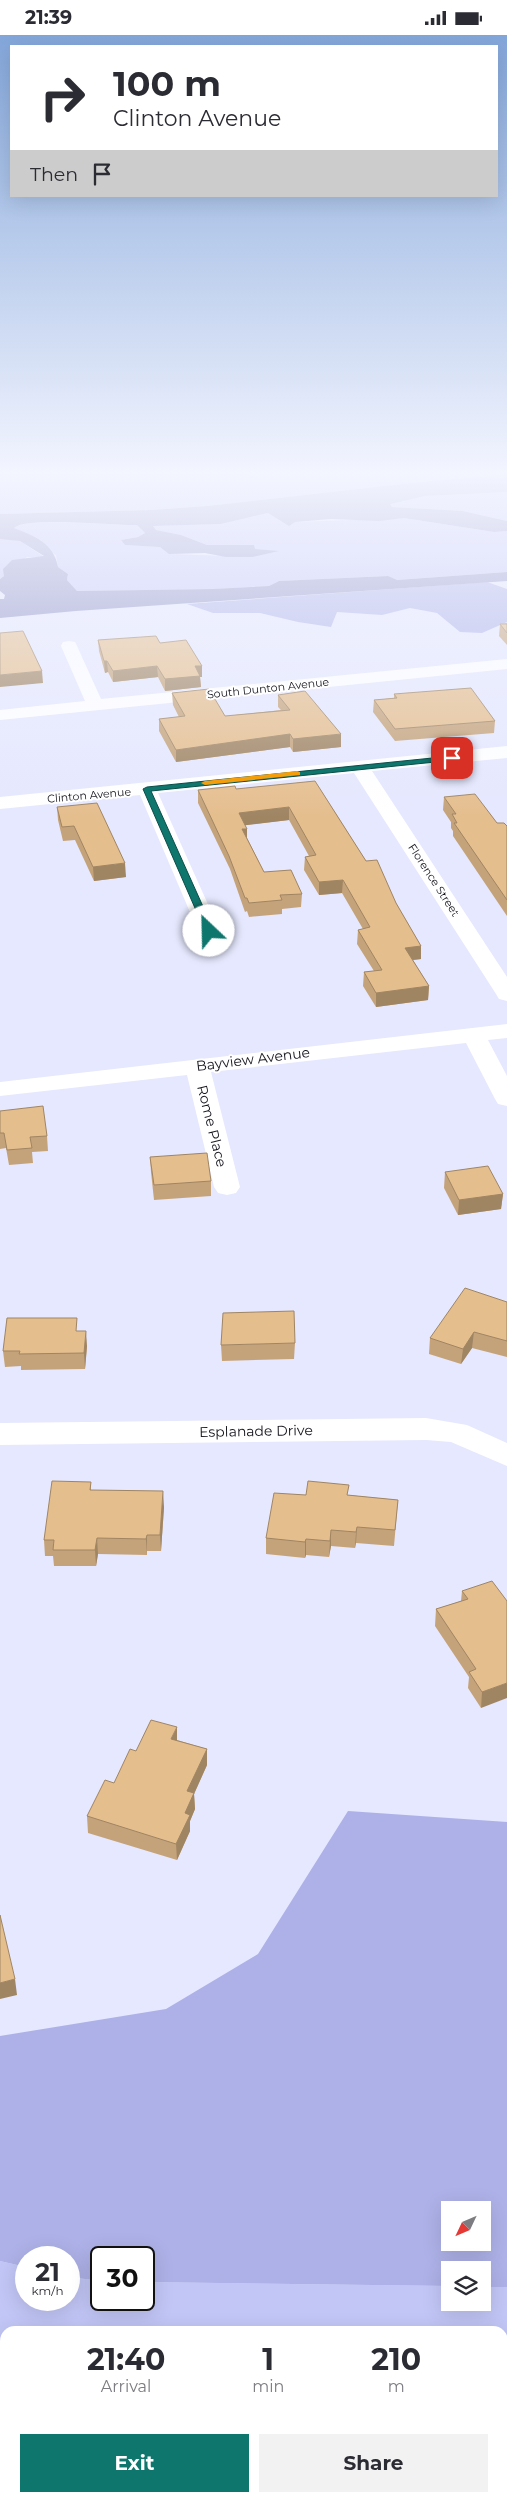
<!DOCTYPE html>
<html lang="en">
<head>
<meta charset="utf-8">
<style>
	body { margin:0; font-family:Montserrat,sans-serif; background:#f2f2f3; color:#2b2b33; height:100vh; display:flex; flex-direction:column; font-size:19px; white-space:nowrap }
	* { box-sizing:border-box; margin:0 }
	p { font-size:16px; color:#7c7c81 }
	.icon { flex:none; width:28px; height:28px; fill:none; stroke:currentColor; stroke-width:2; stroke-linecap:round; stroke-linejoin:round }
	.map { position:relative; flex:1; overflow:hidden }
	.side { position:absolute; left:0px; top:2291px; width:508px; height:176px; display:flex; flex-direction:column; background:#fff; border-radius:15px 15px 0 0; box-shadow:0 5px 20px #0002 }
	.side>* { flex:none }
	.top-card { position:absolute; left:10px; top:10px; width:488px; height:152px; border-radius:0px; box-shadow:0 5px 20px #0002; background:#fff; color:#2b2b33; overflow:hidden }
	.needle { width:32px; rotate:226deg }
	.tools { position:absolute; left:441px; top:2166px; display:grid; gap:10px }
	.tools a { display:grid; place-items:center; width:50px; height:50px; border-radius:0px; background:#fff; box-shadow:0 5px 20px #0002; font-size:25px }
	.speed { position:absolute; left:15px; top:2211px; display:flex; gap:10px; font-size:25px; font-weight:700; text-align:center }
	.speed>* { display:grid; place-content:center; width:65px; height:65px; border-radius:50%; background:#fff; box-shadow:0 5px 20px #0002; line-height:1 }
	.speed small { font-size:12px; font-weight:400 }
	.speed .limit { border:2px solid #111; border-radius:8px; background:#fff; color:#111 }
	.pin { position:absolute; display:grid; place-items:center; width:42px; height:42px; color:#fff; margin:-21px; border-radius:10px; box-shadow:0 2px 8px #0006 }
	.me { position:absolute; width:55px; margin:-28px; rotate:336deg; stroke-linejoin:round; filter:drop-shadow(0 0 4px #0008) }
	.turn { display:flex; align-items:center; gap:18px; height:105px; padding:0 20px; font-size:22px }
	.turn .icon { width:65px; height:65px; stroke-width:2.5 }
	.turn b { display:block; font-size:35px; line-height:42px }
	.then { display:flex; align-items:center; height:48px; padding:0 20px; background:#0003; gap:10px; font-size:19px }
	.eta { display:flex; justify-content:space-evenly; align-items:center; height:85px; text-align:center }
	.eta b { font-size:30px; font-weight:700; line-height:35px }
	.button { display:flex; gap:10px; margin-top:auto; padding:10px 20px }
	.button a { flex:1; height:58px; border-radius:0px; background:#0f766e; color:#fff; font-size:20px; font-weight:700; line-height:58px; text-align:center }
	.button a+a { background:#f2f2f3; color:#2b2b33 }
	.status { display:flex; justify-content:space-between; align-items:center; height:35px; padding:0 25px; background:#fff; direction:ltr }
	.status svg { height:14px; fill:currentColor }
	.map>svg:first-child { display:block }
	.green { fill:#c2c6f6; fill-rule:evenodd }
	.forest { fill:#adb1e7; fill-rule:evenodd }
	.water { fill:#8d90c4 }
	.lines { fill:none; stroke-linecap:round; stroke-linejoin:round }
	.stream { stroke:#8d90c4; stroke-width:14 }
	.street { fill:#fff; fill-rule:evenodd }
	.wall { fill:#c5a37a }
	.shaded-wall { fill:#a08563 }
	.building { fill:#e5be8e; stroke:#a08563 }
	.route { fill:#0f766e; stroke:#0a4d48 }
	.slow { fill:#f59e0b }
	.labels { text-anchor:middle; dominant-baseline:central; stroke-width:4; stroke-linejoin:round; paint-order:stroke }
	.far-street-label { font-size:11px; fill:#15151d; stroke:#fff }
	.street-label { font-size:14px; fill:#15151d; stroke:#fff }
</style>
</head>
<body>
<div class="status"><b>21:39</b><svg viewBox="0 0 49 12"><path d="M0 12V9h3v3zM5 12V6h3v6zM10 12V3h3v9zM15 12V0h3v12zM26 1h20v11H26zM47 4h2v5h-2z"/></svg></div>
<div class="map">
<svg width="507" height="2467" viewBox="0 0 507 2467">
	<rect width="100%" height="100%" fill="#e5e8fe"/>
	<g class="green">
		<polygon points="0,437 21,439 67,437 507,437 507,439 411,448 207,471 151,475 0,479"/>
		<polygon points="507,457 507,486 463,476 392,472 389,468 425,461"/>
		<path d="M268,478L281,484L295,487L404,483L494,497L507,496V537L396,545L387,541L279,546L269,551L213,554L77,556L67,545L68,539L58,532L56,520L14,493C28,481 114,491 137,490L145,498L138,502L121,505L125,510L160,512L170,519L253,522L277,516L254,514V510H207L181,500L155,495L153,491L221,489Z"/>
		<polygon points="7,503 20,506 44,522 27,522 0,544 0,504"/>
		<path d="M0,2226L26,2232V2265H69V2242L101,2246V2265H144V2247L450,2251V2268H482L483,2252H507V2467H0ZM5,2296H502V2462H5Z"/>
	</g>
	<g class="forest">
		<polygon points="487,547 507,554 507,587 482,598 460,597 437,578 410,573 382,580 337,577 331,592 298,587 260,578 213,578 187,569"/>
		<path d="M348,1776L507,1787V2252H483L482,2235H450V2251L144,2247V2222H101V2246L69,2242V2222H26V2232L0,2226V2001L166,1974L258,1919ZM450,2175H482V2208H450Z"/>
	</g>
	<path class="water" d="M507,439V457L425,461L390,469L392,472L463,476L507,486V496L494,497L404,483L379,486L331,484L295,487L289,491L268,478L221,489L153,491L156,495L181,500L207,510H254L255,514L279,516L253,522H226L205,518L169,519L160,512L125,510L121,505L138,502L145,498L137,490C115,491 27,481 14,493C34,501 54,508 58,532L68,539L67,545L77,556L213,554L269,551L279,546L388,541L397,545L507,537V546L76,576L0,583V564H4L5,560L0,556V544L4,541L3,534L12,525L44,521L20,506L0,504V479L151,475L207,471L411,448Z"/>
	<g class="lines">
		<g class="stream">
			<polyline points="0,2431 5,2431"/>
			<polyline points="502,2449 507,2450"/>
		</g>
		<g class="street">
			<polygon points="69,606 75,607 77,611 101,664 507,624 507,634 0,685 0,675 85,666 61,611 63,607"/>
			<polygon points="507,711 507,723 372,736 507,942 507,966 499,964 496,959 354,738 158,758 220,896 217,901 209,902 201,901 198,896 140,760 0,774 0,762"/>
			<polygon points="507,989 507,1003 488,1005 507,1041 507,1071 498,1069 495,1064 466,1008 211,1037 240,1152 236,1158 227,1160 218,1158 214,1152 187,1040 0,1061 0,1047"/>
			<polygon points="426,1383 467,1390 507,1408 507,1431 451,1407 426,1405 0,1410 0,1388"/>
		</g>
	</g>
	<g class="wall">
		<polygon points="507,588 507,610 499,601 500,589"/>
		<polygon points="98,605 160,608 202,631 202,642 200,642 201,652 165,656 158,642 113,647 108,637 105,638 99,616"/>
		<polygon points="172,658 225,681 281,675 278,672 278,660 341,712 293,717 290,712 176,727 159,696 159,684 179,682 173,670"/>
		<polygon points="394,659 495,686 494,698 395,706 373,677 374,665 394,663"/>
		<polygon points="315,746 366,826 396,868 421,911 421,924 413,925 429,951 428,965 376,972 363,951 364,937 374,936 357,909 358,895 363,894 342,858 319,860 304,835 305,822 309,821 289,785 245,790 247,803 264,837 302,859 301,872 282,874 282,879 249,882 247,876 245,877 230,834 198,768 198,755 236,754"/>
		<polygon points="444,762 497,788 507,791 507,881 453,801 453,796 451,793 451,787 443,775"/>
		<polygon points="57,772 126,842 94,846 75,805 63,806 58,785"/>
		<polygon points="0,1076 47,1101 48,1116 32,1117 33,1128 9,1130 6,1113 0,1114"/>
		<polygon points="150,1122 211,1146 211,1161 154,1165 151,1137"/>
		<polygon points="445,1137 503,1159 501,1174 458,1180 444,1153"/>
		<polygon points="507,1267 507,1322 472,1313 461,1329 429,1319 430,1303"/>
		<polygon points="78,1296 87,1311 85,1334 21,1335 21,1331 5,1332 3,1316"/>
		<polygon points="295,1308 294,1324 222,1326 221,1310"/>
		<polygon points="91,1447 91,1455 164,1472 161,1516 147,1516 147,1520 98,1519 96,1531 54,1531 53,1521 45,1521 44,1505"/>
		<polygon points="306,1460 348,1460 398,1465 394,1511 356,1508 355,1513 331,1511 329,1522 306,1520 305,1523 266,1519 266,1503"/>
		<polygon points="462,1556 507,1566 481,1673 468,1653 469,1642 435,1591 436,1574 461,1566"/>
		<polygon points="177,1705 207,1714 207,1730 194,1759 195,1774 190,1786 190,1796 177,1825 88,1798 87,1781 114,1748 136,1716"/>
	</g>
	<g class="shaded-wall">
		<polygon points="104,626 107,626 108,637 105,638"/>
		<polygon points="157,631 158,642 113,647 113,636"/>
		<polygon points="195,631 202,631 202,642 200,642 201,652 165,656 165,644"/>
		<polygon points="42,636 43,648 0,652 0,640"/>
		<polygon points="290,699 290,712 176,727 176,715"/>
		<polygon points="341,699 341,712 293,717 293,704"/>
		<polygon points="289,772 289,785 239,791 239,778"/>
		<polygon points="242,794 247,794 247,807"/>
		<polygon points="125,828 126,842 94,846 93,832"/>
		<polygon points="343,845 342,858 319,860 319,847"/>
		<polygon points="421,911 421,924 404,926 405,913"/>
		<polygon points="429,951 428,965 376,972 376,958"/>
		<polygon points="503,1159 501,1174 458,1180 459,1165"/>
		<polygon points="86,1296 87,1311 85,1334 84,1318"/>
		<polygon points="474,1297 472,1313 461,1329 463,1314"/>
		<polygon points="163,1456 164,1472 161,1516 160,1500"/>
		<polygon points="357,1492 356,1508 355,1513 356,1497"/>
		<polygon points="331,1495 331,1511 329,1522 330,1506"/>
		<polygon points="147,1500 147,1520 146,1504"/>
		<polygon points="97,1503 98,1519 96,1531 95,1515"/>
		<polygon points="306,1504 306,1520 305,1523 305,1507"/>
		<polygon points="507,1648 507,1663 481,1673 482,1657"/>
		<polygon points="177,1692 177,1709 171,1704"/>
		<polygon points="207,1714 207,1730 194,1759 195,1774 190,1786 190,1796 177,1825 176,1809 185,1778 187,1756"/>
		<polygon points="15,1944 17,1960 0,1964 0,1948"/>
	</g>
	<g class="building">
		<polygon points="500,589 507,589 507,598"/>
		<polygon points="23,596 42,636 0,640 0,598"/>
		<polygon points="156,601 160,608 186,605 202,631 195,631 200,641 165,644 157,631 113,636 107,626 104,626 98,605"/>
		<polygon points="471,653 495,686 395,694 374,665 397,663 394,659"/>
		<polygon points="209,654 225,681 290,675 278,660 305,656 341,699 293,704 290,699 176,715 159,684 185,681 172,658"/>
		<polygon points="315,746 366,826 377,825 396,868 421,911 405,913 429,951 376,958 364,937 382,935 358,895 370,892 343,845 319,847 305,822 316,820 289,772 239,778 247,794 242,794 264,837 291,835 302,859 280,860 282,865 249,868 247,863 245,863 229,821 198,755 235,751 236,754"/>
		<polygon points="475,759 497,788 504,788 507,791 507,865 454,788 457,788 452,779 456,779 444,762"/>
		<polygon points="97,768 125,828 93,832 74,791 62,792 57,772"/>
		<polygon points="43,1071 47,1101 30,1102 32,1113 7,1115 4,1098 0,1098 0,1076"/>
		<polygon points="207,1118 211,1146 154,1150 150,1122"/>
		<polygon points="488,1131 503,1159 459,1165 445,1137"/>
		<polygon points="465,1253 507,1267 507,1306 474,1297 463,1314 430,1303"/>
		<polygon points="294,1276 295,1308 221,1310 223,1278"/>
		<polygon points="7,1283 77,1283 76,1296 86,1296 84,1318 19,1319 20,1316 3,1316"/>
		<polygon points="52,1446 91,1447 90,1455 163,1456 160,1500 147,1500 146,1504 97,1503 95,1515 53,1515 54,1505 44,1505"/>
		<polygon points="308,1446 349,1450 347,1460 398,1465 395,1495 357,1492 356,1497 331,1495 330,1506 306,1504 305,1507 266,1503 274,1458 306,1460"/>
		<polygon points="492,1546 507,1566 507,1648 482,1657 469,1637 476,1634 436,1574 468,1564 462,1556"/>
		<polygon points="151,1685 177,1692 171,1704 207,1714 187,1756 194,1758 185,1778 190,1780 176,1809 87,1781 105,1745 114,1748 130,1714 136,1716"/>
		<polygon points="0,1880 15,1944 0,1948"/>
	</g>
	<linearGradient id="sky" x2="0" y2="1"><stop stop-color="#83a6da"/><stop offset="0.56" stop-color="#f3f5ff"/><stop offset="1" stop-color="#f3f5ff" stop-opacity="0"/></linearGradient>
	<rect width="507" height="782" fill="url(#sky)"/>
	<polygon class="route" points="452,721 455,721 455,725 151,756 214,896 209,899 205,896 143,754 147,752"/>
	<polygon class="slow" points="297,736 300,737 300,740 205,750 201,748 205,746"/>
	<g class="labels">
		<g class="far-street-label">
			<text transform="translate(268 653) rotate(-6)">South Dunton Avenue</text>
			<text transform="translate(89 760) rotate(-5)">Clinton Avenue</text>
			<text transform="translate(434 845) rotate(57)">Florence Street</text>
		</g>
		<g class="street-label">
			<text transform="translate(253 1024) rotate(-7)">Bayview Avenue</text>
			<text transform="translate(212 1091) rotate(76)">Rome Place</text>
			<text transform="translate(256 1396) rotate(-1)">Esplanade Drive</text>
		</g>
	</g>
</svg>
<div class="tools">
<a><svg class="needle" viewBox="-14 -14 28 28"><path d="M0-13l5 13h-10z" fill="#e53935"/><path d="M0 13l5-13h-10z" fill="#7c7c81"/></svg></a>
<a><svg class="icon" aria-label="layers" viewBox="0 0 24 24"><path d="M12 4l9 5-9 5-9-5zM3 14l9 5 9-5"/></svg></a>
</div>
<div class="speed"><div>21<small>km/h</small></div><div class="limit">30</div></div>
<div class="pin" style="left:452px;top:723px;background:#d93025"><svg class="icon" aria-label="arrive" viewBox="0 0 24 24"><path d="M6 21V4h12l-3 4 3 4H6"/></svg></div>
<svg class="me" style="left:209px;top:896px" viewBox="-20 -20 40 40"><circle r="19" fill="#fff"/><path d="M0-13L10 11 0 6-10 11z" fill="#0f766e"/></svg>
<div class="top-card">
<div class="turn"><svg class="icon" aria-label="right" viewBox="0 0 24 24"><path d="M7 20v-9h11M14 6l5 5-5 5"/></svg><div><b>100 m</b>Clinton Avenue</div></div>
<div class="then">Then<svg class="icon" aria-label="arrive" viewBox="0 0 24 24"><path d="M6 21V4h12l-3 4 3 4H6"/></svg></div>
</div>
<section class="side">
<div class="eta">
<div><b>21:40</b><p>Arrival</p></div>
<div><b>1</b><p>min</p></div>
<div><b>210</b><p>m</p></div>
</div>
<div class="button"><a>Exit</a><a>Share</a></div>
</section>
</div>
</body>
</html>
